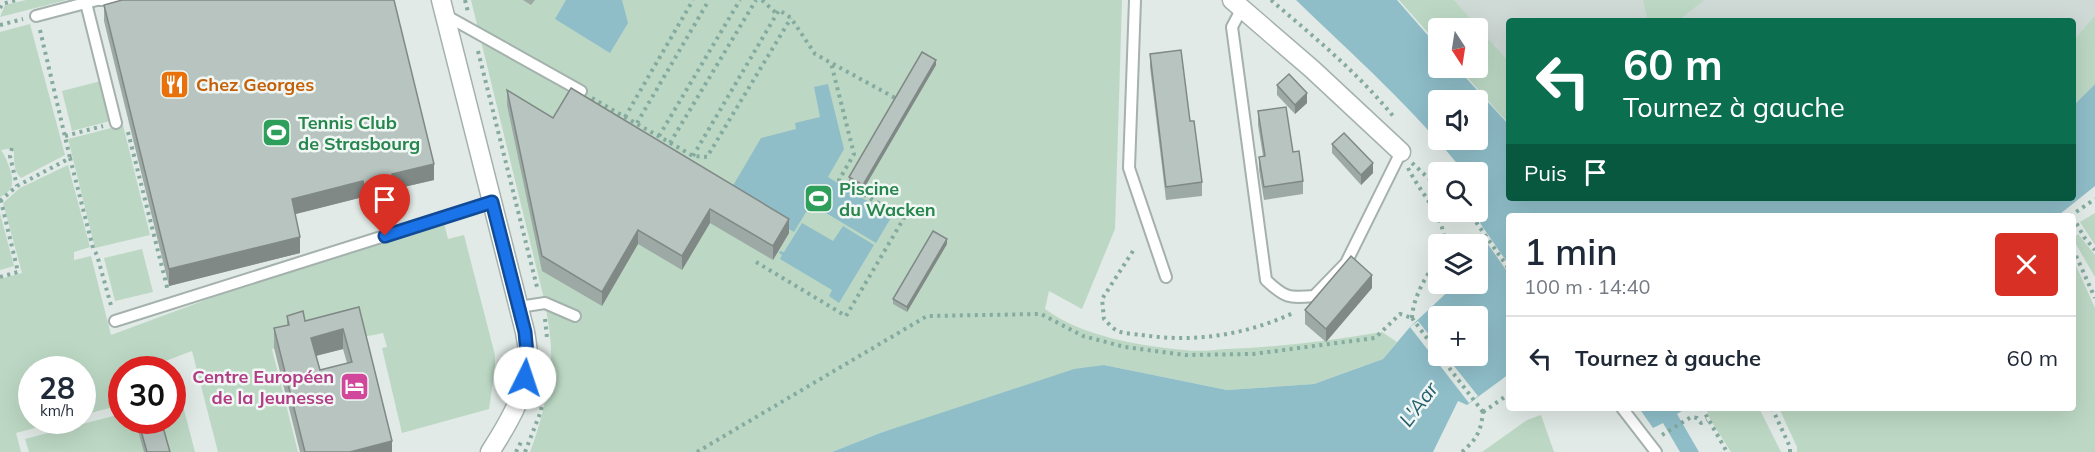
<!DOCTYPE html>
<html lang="fr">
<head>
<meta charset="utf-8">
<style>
	body { margin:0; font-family:Mulish,sans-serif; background:#f2f2f3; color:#1f2937; height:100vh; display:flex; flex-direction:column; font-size:22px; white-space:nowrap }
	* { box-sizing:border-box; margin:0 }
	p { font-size:20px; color:#747a83 }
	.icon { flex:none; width:33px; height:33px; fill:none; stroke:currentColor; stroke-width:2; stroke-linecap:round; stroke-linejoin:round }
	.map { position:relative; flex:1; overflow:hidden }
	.side { position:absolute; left:1506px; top:213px; width:570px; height:198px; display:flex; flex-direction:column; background:#fff; border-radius:6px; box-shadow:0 6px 24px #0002 }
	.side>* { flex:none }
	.hud { position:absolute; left:1506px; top:18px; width:570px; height:183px; border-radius:6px; box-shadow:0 6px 24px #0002; background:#0b6e4f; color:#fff; overflow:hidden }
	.needle { width:39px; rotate:168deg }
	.fabs { position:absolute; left:1428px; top:18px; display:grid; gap:12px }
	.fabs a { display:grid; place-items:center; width:60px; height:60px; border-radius:6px; background:#fff; box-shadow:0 6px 24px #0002; font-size:30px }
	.speed { position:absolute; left:18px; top:356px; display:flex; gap:12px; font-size:30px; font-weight:700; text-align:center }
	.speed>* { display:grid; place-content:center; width:78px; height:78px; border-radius:50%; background:#fff; box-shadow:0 6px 24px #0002; line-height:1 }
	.speed small { font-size:15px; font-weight:400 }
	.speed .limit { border:9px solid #d22; background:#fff; color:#111 }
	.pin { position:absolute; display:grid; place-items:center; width:51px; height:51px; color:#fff; margin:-62px -26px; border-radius:50% 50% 50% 0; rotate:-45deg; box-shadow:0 0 6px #0007 }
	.pin .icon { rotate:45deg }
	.me { position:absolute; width:66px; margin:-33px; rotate:4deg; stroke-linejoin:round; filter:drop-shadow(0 0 4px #0008) }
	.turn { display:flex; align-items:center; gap:21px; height:126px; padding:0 18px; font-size:27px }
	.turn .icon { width:78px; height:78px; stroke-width:2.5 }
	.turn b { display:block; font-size:42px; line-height:51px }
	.then { display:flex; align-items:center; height:57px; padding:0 18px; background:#0003; gap:12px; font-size:22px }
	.round { display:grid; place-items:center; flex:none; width:63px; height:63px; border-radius:6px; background:#f2f2f3 }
	.summary { display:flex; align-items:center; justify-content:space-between; height:102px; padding:0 18px }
	h1 { font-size:36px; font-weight:600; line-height:45px }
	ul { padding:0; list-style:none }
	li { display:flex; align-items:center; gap:18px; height:84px; padding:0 18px; border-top:2px solid #e0e1e3 }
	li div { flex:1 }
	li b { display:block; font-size:22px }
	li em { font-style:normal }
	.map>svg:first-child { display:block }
	.built { fill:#cfd9d5 }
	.green { fill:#bcd8c4 }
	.water { fill:#8fbec9; fill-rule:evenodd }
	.pier { fill:#e1eae6 }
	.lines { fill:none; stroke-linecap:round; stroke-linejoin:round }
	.service-casing { stroke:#a4b1ad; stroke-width:14 }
	.minor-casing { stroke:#a4b1ad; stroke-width:21 }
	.path { stroke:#85aa9f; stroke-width:4; stroke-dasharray:3 4.5; stroke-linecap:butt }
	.service { stroke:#fff; stroke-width:10 }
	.minor { stroke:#fff; stroke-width:18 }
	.wall { fill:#9da9a4; fill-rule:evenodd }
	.shaded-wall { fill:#808986 }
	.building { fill:#b7c4bf; stroke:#808986; stroke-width:1.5; fill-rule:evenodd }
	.route-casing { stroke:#114b97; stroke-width:15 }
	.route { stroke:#1a73e8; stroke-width:10 }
	.labels { text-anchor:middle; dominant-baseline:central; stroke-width:5; stroke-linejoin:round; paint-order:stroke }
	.food-label { font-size:18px; font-weight:bold; fill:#c56008; stroke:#f1f7f4; text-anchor:start }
	.leisure-label { font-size:18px; font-weight:bold; fill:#27864d; stroke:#f1f7f4; text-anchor:start }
	.hotel-label { font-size:18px; font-weight:bold; fill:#b23c85; stroke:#f1f7f4; text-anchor:end }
	.water-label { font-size:20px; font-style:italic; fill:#255f6d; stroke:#f1f7f4 }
</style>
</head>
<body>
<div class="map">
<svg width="2095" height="452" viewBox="0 0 2095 452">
	<rect width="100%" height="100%" fill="#e1eae6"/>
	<polygon class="built" points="1454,0 2095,0 2095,15 2073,41 2073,21 1509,21 1509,62"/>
	<g class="green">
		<polygon points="26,0 67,0 0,17 5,5"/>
		<path d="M471,0H1122L1115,229L1082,309L1049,291L1045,309C1081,336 1140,346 1185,350C1198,352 1213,350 1226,349C1278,347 1330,341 1382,332L1397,342L1383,359L1314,384L1227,390L1104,365L880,433L832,452H530C541,423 549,391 551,360C552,342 548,322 545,303Z"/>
		<polygon points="1399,0 1454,0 1509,62 1509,124 1459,68 1478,68 1478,28 1438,28 1438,44"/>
		<polygon points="1643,0 1704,0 1678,21 1648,21"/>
		<polygon points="2095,15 2095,84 2073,106 2073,41"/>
		<path d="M30,24L65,155L21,178C13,172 14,157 14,148L1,150C6,157 16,179 11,188C9,192 4,195 0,197V32Z"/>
		<polygon points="101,81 110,121 72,131 62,91"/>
		<polygon points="123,125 150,235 95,248 68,139"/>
		<path d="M68,165L90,247L74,252V260L91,256L111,335L254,282L444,223L448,239L464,235L495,355V368L489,409L402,433L382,348L387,347L383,333C346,342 307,338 272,349L298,452H218L192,351L144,369H122L121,405L83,415L82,369H32V420H65L16,433L21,452H0V279L22,273L3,203L20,188Z"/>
		<polygon points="0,213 14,266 0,270"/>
		<polygon points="2095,213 2095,245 2080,222"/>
		<polygon points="2078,234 2095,255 2095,277 2073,239"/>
		<polygon points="142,249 153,292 115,301 104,258"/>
		<polygon points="2073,259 2095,308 2095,452 1797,452 1797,447 1779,408 2073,408"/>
		<polygon points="181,398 195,452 29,452 25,439 121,414 122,420 172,420 173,401"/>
		<polygon points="1706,408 1759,408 1781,452 1731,452 1710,419"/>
		<polygon points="1541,415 1554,452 1482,452 1527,420"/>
	</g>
	<g class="water">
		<polygon points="566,0 622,0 628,23 610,53 555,19"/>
		<path d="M1296,0H1397L1438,47V68H1457L1509,125V198H2073V106L2095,84V186L2060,214L2053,216H1509V374L1467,405L1458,401L1433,452H832L880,433L1074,369L1104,365L1227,390L1314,384L1383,359L1410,327L1456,284H1478L1481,204L1478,193V172H1464C1414,109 1354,56 1296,0ZM1438,100H1478V140H1438ZM1438,316H1478V356H1438Z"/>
		<polygon points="828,84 844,149 828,177 892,216 876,243 811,204 794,232 728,194 761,138 796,129 795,123 820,117 814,87"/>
		<polygon points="802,223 833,241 843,226 874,245 839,303 829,296 832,290 780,259 782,255 779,253 780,251 784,252"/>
		<polygon points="1639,408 1687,408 1677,414 1699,452 1680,452 1663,423 1653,428"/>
	</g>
	<g class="pier">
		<polygon points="1480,223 1509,265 1509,274 1480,233"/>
		<polygon points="1418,321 1438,346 1438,356 1446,356 1478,396 1469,403 1410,327"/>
	</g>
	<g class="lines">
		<defs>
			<g id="service">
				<polyline points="100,0 121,0"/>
				<polyline points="1135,0 1129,168 1166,277"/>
				<polyline points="86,3 116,123"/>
				<path d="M1242,8L1232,27L1266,280C1285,298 1288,298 1314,296L1346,263L1401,152"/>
				<polyline points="445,15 581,91"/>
				<polyline points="36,16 97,0"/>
				<polyline points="519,307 545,303 575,316"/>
				<polyline points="115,321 492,202"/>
				<polyline points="1622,408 1656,452"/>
			</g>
			<g id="minor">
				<path d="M441,0L525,332C527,343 529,355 528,365C525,396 506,427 490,452"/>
				<polyline points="1232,0 1312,69 1401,152"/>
			</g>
		</defs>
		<use href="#service" class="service-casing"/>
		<use href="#minor" class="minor-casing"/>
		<g class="path">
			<polyline points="465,0 468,12"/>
			<polyline points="762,0 777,14"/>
			<path d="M1271,0C1314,37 1357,72 1393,116"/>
			<polyline points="0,8 2,4 16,0"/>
			<polyline points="0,25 23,19"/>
			<polyline points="40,30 70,158"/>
			<polyline points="478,51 538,291"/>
			<polyline points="592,98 693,156 707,157 791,18"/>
			<polyline points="625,117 693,0"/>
			<polyline points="637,123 709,0"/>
			<polyline points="128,132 168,291"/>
			<polyline points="65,136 103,126"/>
			<polyline points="659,136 740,0"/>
			<polyline points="670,143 756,0"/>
			<polyline points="12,148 10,156 17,186"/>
			<polyline points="693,156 779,10 791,18 815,54 897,99"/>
			<polyline points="1412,163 1438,187"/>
			<path d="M1408,168C1420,193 1446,217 1444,244"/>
			<polyline points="0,201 17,186 70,158 93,248 97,255 112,309"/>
			<polyline points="1465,212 1476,222 1509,269"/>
			<polyline points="2070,216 2095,199"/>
			<polyline points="2073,217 2084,237 2095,250"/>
			<polyline points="2073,249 2095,298"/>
			<path d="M1133,251L1102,299L1104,319C1108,323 1113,329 1118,331C1125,334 1135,334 1142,335C1193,343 1246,335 1293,313"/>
			<polyline points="756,262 846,316 904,218 839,180 854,154 831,63"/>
			<polyline points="0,277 18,272 1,201"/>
			<path d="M1412,318C1413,297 1426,276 1438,259"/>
			<polyline points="1412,318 1438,353"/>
			<polyline points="545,319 547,338"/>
			<polyline points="1440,356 1483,412"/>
			<polyline points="1702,408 1727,452"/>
			<polyline points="1772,408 1790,447 1790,452"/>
			<polyline points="1483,412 1509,394"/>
			<polyline points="1662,435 1691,417 1697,418 1701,423 1707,420"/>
			<polyline points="516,452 521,442"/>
			<polyline points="525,452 541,411 546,381"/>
			<polyline points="697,452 927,316 1041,314 1083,336 1125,347 1185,355 1253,354 1375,338 1400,314 1412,318"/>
			<path d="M1462,452C1477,439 1481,431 1483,412"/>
		</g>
		<use href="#service" class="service"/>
		<use href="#minor" class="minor"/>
	</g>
	<g class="wall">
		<polygon points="523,0 535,0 531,5"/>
		<polygon points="104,5 434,180 395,189 395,201 366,208 363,197 295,214 300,253 169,286 104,21"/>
		<polygon points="1150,54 1190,121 1202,182 1202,196 1166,200 1150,67"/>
		<polygon points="936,65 863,190 849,182 849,177"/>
		<polygon points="1277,85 1307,103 1295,114 1277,95"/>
		<polygon points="507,90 553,118 789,233 773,260 710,223 682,270 638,244 602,306 542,271 507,105"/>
		<polygon points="1258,111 1293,152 1303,181 1303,194 1264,200 1259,170 1259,157 1263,156 1258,125"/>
		<polygon points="1332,144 1373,173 1361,185 1332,153"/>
		<polygon points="947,244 907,312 893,304 893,299"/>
		<polygon points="1372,288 1326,342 1305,324 1305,310"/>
		<path d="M359,307L392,452H300L274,348V328L287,325V316L305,321ZM343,349L347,363L320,370L316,356Z"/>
		<polygon points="135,420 161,420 170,452 144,452"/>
	</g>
	<g class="shaded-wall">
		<polygon points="936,60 936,65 863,190 863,185"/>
		<polygon points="1307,93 1307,103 1295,114 1295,105"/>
		<polygon points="1373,163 1373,173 1361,185 1361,175"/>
		<polygon points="434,164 434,180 395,189 395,201 366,208 366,192 392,174"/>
		<polygon points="363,181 363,197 292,215 292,199"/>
		<polygon points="710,209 710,223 682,270 682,256"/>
		<polygon points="789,219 789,233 773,260 773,246"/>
		<polygon points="638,230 638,244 602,306 602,292"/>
		<polygon points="300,237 300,253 169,286 169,269"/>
		<polygon points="947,239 947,244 907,312 907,307"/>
		<polygon points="1372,275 1372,288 1326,342 1326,329"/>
		<polygon points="343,329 343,349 311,357 311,338"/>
		<polygon points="392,441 392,452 350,452"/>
	</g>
	<g class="building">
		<polygon points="122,0 394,0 434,164 392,174 395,185 366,192 363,181 292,199 300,237 169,269 104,5"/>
		<polygon points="1181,50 1190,121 1194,121 1202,182 1166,187 1150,54"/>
		<polygon points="922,52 936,60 863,185 849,177"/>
		<polygon points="1289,74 1307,93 1295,105 1277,85"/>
		<polygon points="571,88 789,219 773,246 710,209 682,256 638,230 602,292 542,256 507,90 553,118"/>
		<polygon points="1286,107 1293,152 1299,151 1303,181 1264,187 1259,157 1265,156 1258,111"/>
		<polygon points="1344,133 1373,163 1361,175 1332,144"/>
		<polygon points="933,231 947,239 907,307 893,299"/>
		<polygon points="1351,256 1372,275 1326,329 1305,310"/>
		<path d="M359,307L392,441L350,452H305L274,328L289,325L287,316L303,311L305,321ZM343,329L352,362L320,370L311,338Z"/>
		<polygon points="138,420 161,420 170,452 147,452"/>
	</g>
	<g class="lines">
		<defs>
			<polyline id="route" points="385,236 492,202 525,332 528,365 525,378"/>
		</defs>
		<use href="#route" class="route-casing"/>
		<use href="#route" class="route"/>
	</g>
	<defs>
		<symbol id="restaurant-square" viewBox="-11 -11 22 22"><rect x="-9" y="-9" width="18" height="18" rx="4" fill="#e8710a" stroke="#f1f7f4"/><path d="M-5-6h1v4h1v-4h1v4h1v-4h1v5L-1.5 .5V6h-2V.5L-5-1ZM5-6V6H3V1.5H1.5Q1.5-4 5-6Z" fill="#fff"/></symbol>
		<symbol id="stadium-square" viewBox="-11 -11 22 22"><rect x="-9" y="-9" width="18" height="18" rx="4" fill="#2e9e5b" stroke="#f1f7f4"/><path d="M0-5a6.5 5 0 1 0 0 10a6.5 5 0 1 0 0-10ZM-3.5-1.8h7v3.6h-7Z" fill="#fff"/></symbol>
		<symbol id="hotel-square" viewBox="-11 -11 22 22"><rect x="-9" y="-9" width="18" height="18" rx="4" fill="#d1479c" stroke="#f1f7f4"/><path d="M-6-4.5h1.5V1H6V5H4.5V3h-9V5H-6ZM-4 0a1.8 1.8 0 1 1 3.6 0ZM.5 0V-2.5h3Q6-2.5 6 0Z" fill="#fff"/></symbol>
	</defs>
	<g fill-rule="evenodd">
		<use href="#restaurant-square" x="158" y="68" width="33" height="33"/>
		<use href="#stadium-square" x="260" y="116" width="33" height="33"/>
		<use href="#stadium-square" x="802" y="182" width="33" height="33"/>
		<use href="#hotel-square" x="338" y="370" width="33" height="33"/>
	</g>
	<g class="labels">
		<g class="food-label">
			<text x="196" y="84">Chez Georges</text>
		</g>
		<g class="leisure-label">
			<text x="298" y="122">Tennis Club<tspan x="298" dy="21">de Strasbourg</tspan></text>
			<text x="839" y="188">Piscine<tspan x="839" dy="21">du Wacken</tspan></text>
		</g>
		<g class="hotel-label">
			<text x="334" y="376">Centre Européen<tspan x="334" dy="21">de la Jeunesse</tspan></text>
		</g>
		<g class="water-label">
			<text transform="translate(1418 404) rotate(-53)">L'Aar</text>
		</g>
	</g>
</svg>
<div class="fabs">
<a><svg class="needle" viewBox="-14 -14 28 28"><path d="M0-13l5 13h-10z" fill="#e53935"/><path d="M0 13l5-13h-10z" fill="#747a83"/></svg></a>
<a><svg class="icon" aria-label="sound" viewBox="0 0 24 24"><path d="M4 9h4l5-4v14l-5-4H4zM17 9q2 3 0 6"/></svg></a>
<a><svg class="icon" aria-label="search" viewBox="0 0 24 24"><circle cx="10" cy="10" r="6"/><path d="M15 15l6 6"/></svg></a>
<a><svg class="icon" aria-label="layers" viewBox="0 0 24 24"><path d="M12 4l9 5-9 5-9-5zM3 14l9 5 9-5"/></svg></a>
<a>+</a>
</div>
<div class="speed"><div>28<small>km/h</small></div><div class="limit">30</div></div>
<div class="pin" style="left:385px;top:236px;background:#d93025"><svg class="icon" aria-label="arrive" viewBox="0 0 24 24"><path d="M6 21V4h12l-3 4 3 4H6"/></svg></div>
<svg class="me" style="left:525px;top:378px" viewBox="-20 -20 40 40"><circle r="19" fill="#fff"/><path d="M0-13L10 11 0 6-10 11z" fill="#1a73e8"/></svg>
<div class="hud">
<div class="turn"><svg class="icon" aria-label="left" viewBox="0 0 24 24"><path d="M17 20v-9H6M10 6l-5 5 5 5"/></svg><div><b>60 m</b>Tournez à gauche</div></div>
<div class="then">Puis<svg class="icon" aria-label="arrive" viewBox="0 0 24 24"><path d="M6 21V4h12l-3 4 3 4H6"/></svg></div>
</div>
<section class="side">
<div class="summary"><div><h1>1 min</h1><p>100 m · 14:40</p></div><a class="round" style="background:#d93025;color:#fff"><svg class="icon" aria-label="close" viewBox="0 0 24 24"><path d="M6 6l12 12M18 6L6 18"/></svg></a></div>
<ul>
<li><svg class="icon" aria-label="left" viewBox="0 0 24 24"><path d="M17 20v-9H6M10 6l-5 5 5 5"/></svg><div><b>Tournez à gauche</b></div><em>60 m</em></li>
</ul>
</section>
</div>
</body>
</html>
